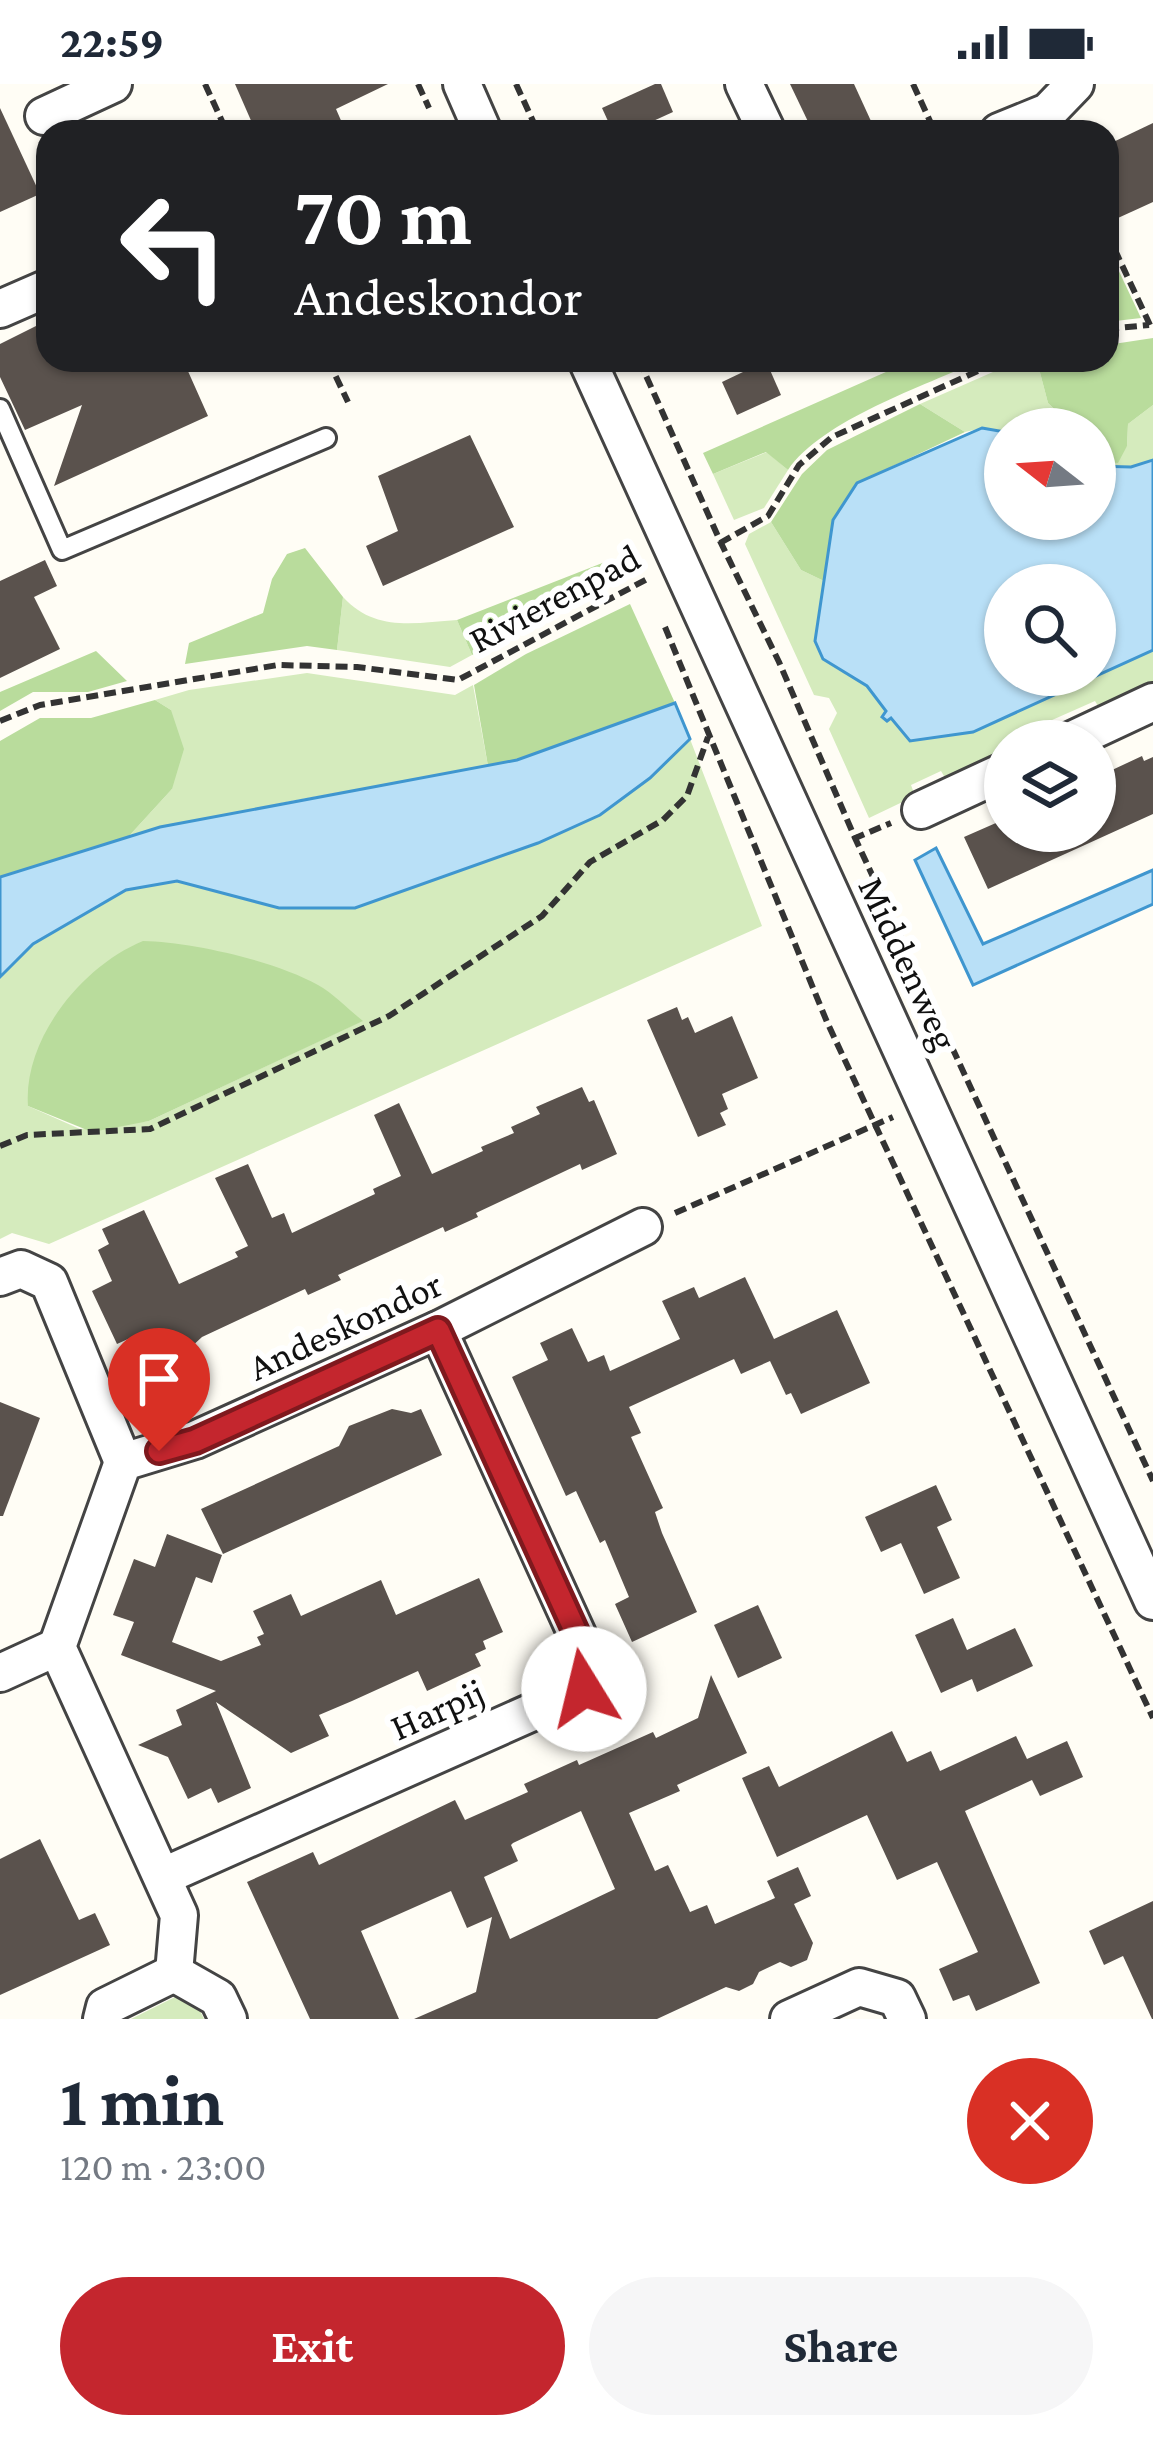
<!DOCTYPE html>
<html lang="en">
<head>
<meta charset="utf-8">
<style>
	body { margin:0; font-family:"Crimson Pro",serif; background:#f6f6f7; color:#1f2937; height:100vh; display:flex; flex-direction:column; font-size:45px; white-space:nowrap }
	* { box-sizing:border-box; margin:0 }
	p { font-size:39px; color:#747a83 }
	.icon { flex:none; width:66px; height:66px; fill:none; stroke:currentColor; stroke-width:2; stroke-linecap:round; stroke-linejoin:round }
	.map { position:relative; height:1935px; overflow:hidden }
	.sheet { display:flex; flex-direction:column; background:#fff; flex:1 }
	.sheet>* { flex:none }
	.guide { position:absolute; left:36px; top:36px; width:1083px; height:252px; border-radius:36px; box-shadow:0 3px 9px #0004; background:#202124; color:#fff; overflow:hidden }
	.needle { width:78px; rotate:287deg }
	.buttons { position:absolute; left:984px; top:324px; display:grid; gap:24px }
	.buttons a { display:grid; place-items:center; width:132px; height:132px; border-radius:50%; background:#fff; box-shadow:0 3px 9px #0004; font-size:60px }
	.pin { position:absolute; display:grid; place-items:center; width:102px; height:102px; color:#fff; margin:-123px -51px; border-radius:50% 50% 50% 0; rotate:-45deg; box-shadow:0 0 12px #0007 }
	.pin .icon { rotate:45deg }
	.me { position:absolute; width:132px; margin:-66px; rotate:351deg; stroke-linejoin:round; filter:drop-shadow(0 0 9px #0008) }
	.turn { display:flex; align-items:center; gap:42px; height:252px; padding:0 60px; font-size:54px }
	.turn .icon { width:156px; height:156px; stroke-width:2.5 }
	.turn b { display:block; font-size:84px; line-height:102px }
	.round { display:grid; place-items:center; flex:none; width:126px; height:126px; border-radius:63px; background:#f6f6f7 }
	.summary { display:flex; align-items:center; justify-content:space-between; height:204px; padding:0 60px }
	h1 { font-size:72px; font-weight:700; line-height:90px }
	.cta { display:flex; gap:24px; margin-top:auto; padding:24px 60px }
	.cta a { flex:1; height:138px; border-radius:72px; background:#c4262e; color:#fff; font-size:48px; font-weight:700; line-height:138px; text-align:center }
	.cta a+a { background:#f6f6f7; color:#1f2937 }
	.status { display:flex; justify-content:space-between; align-items:center; height:84px; padding:0 60px; background:#fff; direction:ltr }
	.status svg { height:33px; fill:currentColor }
	.map>svg:first-child { display:block }
	.green { fill:#d5ebbd; fill-rule:evenodd }
	.forest { fill:#b9dc9c }
	.water { fill:#b9e0f7; stroke:#3f96cf; stroke-width:3; fill-rule:evenodd }
	.building { fill:#5a524d; fill-rule:evenodd }
	.lines { fill:none; stroke-linecap:round; stroke-linejoin:round }
	.lane-casing { stroke:#444; stroke-width:24 }
	.street-casing { stroke:#444; stroke-width:42 }
	.path { stroke:#333; stroke-width:6; stroke-dasharray:12 6; stroke-linecap:butt }
	.lane { stroke:#fff; stroke-width:18 }
	.street { stroke:#fff; stroke-width:36 }
	.route-casing { stroke:#7f191e; stroke-width:30 }
	.route { stroke:#c4262e; stroke-width:21 }
	.labels { text-anchor:middle; dominant-baseline:central; stroke-width:12; stroke-linejoin:round; paint-order:stroke }
	.street-label { font-size:39px; fill:#111; stroke:#fff }
</style>
</head>
<body>
<div class="status"><b>22:59</b><svg viewBox="0 0 49 12"><path d="M0 12V9h3v3zM5 12V6h3v6zM10 12V3h3v9zM15 12V0h3v12zM26 1h20v11H26zM47 4h2v5h-2z"/></svg></div>
<div class="map">
<svg width="1153" height="1935" viewBox="0 0 1153 1935">
	<rect width="100%" height="100%" fill="#fffdf5"/>
	<g class="green">
		<polygon points="1020,276 1038,281 1048,319 1075,345 1005,345 1005,348 982,344 965,348 920,320"/>
		<polygon points="1153,321 1153,376 1131,383 1095,382 1095,375 1127,362 1128,340"/>
		<polygon points="767,368 788,386 764,424 734,436 713,390"/>
		<polygon points="771,438 801,486 824,497 815,557 823,574 868,602 886,627 883,633 891,633 909,657 973,648 1153,566 1153,603 1101,627 1095,617 1034,644 1038,655 1034,657 1005,657 1005,671 947,697 941,687 911,701 915,712 869,734 829,645 837,629 829,614 814,611 745,460 749,450"/>
		<path d="M343,513C375,548 414,539 457,536L472,571L450,583L337,566Z"/>
		<polygon points="307,589 455,611 473,601 488,682 291,717 129,752 172,705 171,626 155,616 189,606"/>
		<path d="M690,655L762,842L49,1160L12,1149L0,1155V893L33,860L125,806L177,797L279,824H355L538,759L600,731L650,694ZM362,937L149,1037L80,1045L28,1022Z"/>
		<polygon points="177,1912 195,1916 204,1935 131,1935"/>
	</g>
	<g class="forest">
		<polygon points="1117,183 1141,234 1107,238 1107,188"/>
		<polygon points="1153,254 1153,321 1128,340 1127,362 1118,379 1095,376 1095,345 1075,345 1048,319 1038,281 1047,276 1107,276 1107,261"/>
		<path d="M913,276H981C924,302 822,336 788,386L766,368L713,390L703,369Z"/>
		<polygon points="920,320 965,348 857,399 833,436 824,497 801,486 771,438 802,390 827,366"/>
		<polygon points="305,464 343,513 337,566 307,562 185,580 189,559 263,529 272,495 287,470"/>
		<polygon points="610,476 619,495 472,571 457,536"/>
		<polygon points="630,520 675,619 517,676 488,682 474,601 526,570"/>
		<polygon points="96,567 127,597 88,608 33,608 0,627 0,608"/>
		<polygon points="155,616 171,626 184,665 172,705 129,752 0,793 0,657 40,634 91,634"/>
		<path d="M143,857C192,858 275,877 318,901C334,910 349,926 363,937L149,1037L92,1048L28,1022C23,955 82,882 143,857Z"/>
	</g>
	<g class="water">
		<path d="M982,344L1005,348V435H1095V382L1131,383L1153,376V566L973,648L910,657L891,634L887,637L882,633L886,627L867,602L823,575L815,557L833,436L857,399ZM1005,501H1095V591H1005Z"/>
		<polygon points="675,619 690,655 650,694 600,731 538,759 355,824 279,824 177,797 126,806 33,860 0,893 0,793 160,743 517,676"/>
		<polygon points="936,764 983,860 1153,786 1153,820 973,901 915,776"/>
	</g>
	<g class="building">
		<polygon points="235,0 388,0 336,25 346,48 256,48"/>
		<polygon points="655,0 661,0 673,28 629,48 613,48 602,24"/>
		<polygon points="790,0 854,0 876,48 813,48"/>
		<polygon points="0,24 40,110 0,128"/>
		<polygon points="1153,39 1153,118 1107,139 1107,61"/>
		<polygon points="48,236 48,276 183,276 208,332 54,402 82,321 25,346 0,293 0,260"/>
		<polygon points="766,277 781,311 737,331 722,298"/>
		<polygon points="470,351 514,443 383,502 366,462 398,447 378,392"/>
		<polygon points="45,476 57,502 34,513 60,565 0,594 0,497"/>
		<polygon points="1142,672 1144,677 1153,673 1153,730 988,805 964,753 1005,735 1005,747 1095,747 1095,694"/>
		<polygon points="677,923 682,936 688,933 695,949 732,932 758,994 722,1010 728,1025 720,1029 726,1041 698,1053 647,936"/>
		<polygon points="582,1003 589,1018 594,1016 617,1070 582,1086 580,1080 476,1129 478,1133 445,1148 443,1143 338,1191 341,1196 308,1211 305,1205 202,1253 189,1265 151,1283 137,1251 117,1260 92,1207 112,1197 98,1166 109,1160 102,1145 144,1126 179,1200 238,1173 235,1168 248,1162 215,1094 248,1080 272,1134 284,1129 292,1149 375,1110 373,1105 401,1092 374,1031 399,1019 432,1090 483,1067 481,1063 514,1049 511,1043 540,1030 536,1023"/>
		<polygon points="745,1193 774,1255 837,1226 870,1299 801,1330 791,1309 786,1311 770,1277 741,1290 734,1275 629,1323 641,1349 631,1353 663,1424 655,1428 662,1449 697,1528 632,1558 615,1520 629,1513 605,1456 600,1459 576,1407 566,1412 512,1293 548,1276 540,1259 572,1244 588,1278 604,1271 610,1287 680,1255 662,1217 694,1203 699,1214"/>
		<polygon points="0,1318 40,1334 3,1432 0,1432"/>
		<polygon points="392,1325 411,1329 421,1325 442,1371 223,1470 201,1425 339,1362 349,1342"/>
		<polygon points="936,1401 952,1436 937,1443 960,1494 924,1510 901,1459 881,1468 865,1433"/>
		<polygon points="167,1450 222,1471 212,1499 196,1493 172,1558 221,1577 261,1561 257,1553 264,1550 253,1527 291,1510 301,1532 381,1496 396,1531 479,1494 503,1548 483,1557 486,1565 475,1570 481,1582 427,1607 418,1587 352,1617 319,1631 329,1652 291,1669 216,1618 251,1704 218,1719 211,1704 188,1715 168,1673 138,1661 182,1641 176,1626 216,1607 121,1571 134,1538 113,1531 134,1475 155,1483"/>
		<polygon points="758,1521 782,1574 738,1594 714,1541"/>
		<polygon points="953,1534 967,1566 1015,1544 1033,1582 977,1608 972,1595 941,1609 915,1551"/>
		<path d="M711,1591L747,1669L677,1701L680,1707L629,1729L655,1787L668,1781L690,1828L707,1821L715,1840L775,1814L767,1797L798,1783L811,1812L794,1820L813,1859L807,1876L791,1883L780,1878L759,1888L753,1900L739,1907L726,1903L657,1935H414L476,1908L492,1833L467,1844L451,1807L361,1847L399,1935H310L247,1798L313,1768L319,1781L455,1716L465,1736L528,1708L524,1700L577,1676L579,1681L653,1648L656,1654L698,1634ZM581,1727L615,1805L510,1855L484,1793L518,1777L511,1761L513,1759Z"/>
		<polygon points="892,1647 907,1678 931,1667 940,1687 1016,1652 1027,1675 1067,1657 1083,1693 1040,1712 1032,1696 965,1727 1040,1899 976,1927 969,1911 953,1917 939,1885 978,1868 937,1778 897,1796 867,1731 777,1773 742,1694 769,1682 779,1703"/>
		<polygon points="40,1755 79,1836 95,1829 110,1861 0,1911 0,1775"/>
		<polygon points="1153,1817 1153,1935 1152,1935 1123,1872 1104,1881 1089,1847"/>
	</g>
	<g class="lines">
		<defs>
			<polyline id="lane" points="0,325 62,466 326,354"/>
			<g id="street">
				<polyline points="462,0 483,48"/>
				<polyline points="744,0 767,48"/>
				<polyline points="44,32 113,0"/>
				<polyline points="999,48 1048,28 1075,0"/>
				<polyline points="0,225 48,204"/>
				<polyline points="587,276 1153,1517"/>
				<polyline points="1070,657 1153,618"/>
				<polyline points="921,726 1005,687"/>
				<polyline points="0,1193 21,1185 49,1198 123,1378"/>
				<polyline points="0,1589 57,1563"/>
				<polyline points="164,1792 584,1605 580,1557 438,1246"/>
				<polyline points="102,1935 105,1923 174,1889"/>
				<polyline points="228,1935 218,1914 174,1889 179,1831 57,1563 123,1378 195,1356 438,1246 643,1143"/>
				<polyline points="789,1935 859,1903 897,1914 907,1935"/>
			</g>
		</defs>
		<use href="#lane" class="lane-casing"/>
		<use href="#street" class="street-casing"/>
		<g class="path">
			<polyline points="205,0 227,48"/>
			<polyline points="418,0 429,24"/>
			<polyline points="516,0 538,48"/>
			<polyline points="913,0 935,48"/>
			<polyline points="1107,149 1150,241"/>
			<polyline points="1107,245 1149,241"/>
			<polyline points="328,276 348,318"/>
			<polyline points="544,276 551,290"/>
			<polyline points="639,276 721,459 779,578 855,754 1153,1397"/>
			<polyline points="720,459 768,432 799,381 832,353 1002,276"/>
			<polyline points="665,543 827,938 1153,1634"/>
			<polyline points="0,637 40,621 278,581 357,583 458,596 649,494"/>
			<polyline points="853,755 891,739"/>
			<polyline points="0,1062 27,1051 150,1045 389,932 542,832 590,778 663,736 687,712 708,653"/>
			<polyline points="675,1129 893,1033"/>
		</g>
		<use href="#lane" class="lane"/>
		<use href="#street" class="street"/>
	</g>
	<g class="lines">
		<defs>
			<polyline id="route" points="159,1367 195,1357 438,1246 580,1557 584,1605"/>
		</defs>
		<use href="#route" class="route-casing"/>
		<use href="#route" class="route"/>
	</g>
	<g class="labels">
		<g class="street-label">
			<text transform="translate(554 514) rotate(-28)">Rivierenpad</text>
			<text transform="translate(909 879) rotate(65)">Middenweg</text>
			<text transform="translate(345 1241) rotate(-25)">Andeskondor</text>
			<text transform="translate(437 1625) rotate(-24)">Harpij</text>
		</g>
	</g>
</svg>
<div class="buttons">
<a><svg class="needle" viewBox="-14 -14 28 28"><path d="M0-13l5 13h-10z" fill="#e53935"/><path d="M0 13l5-13h-10z" fill="#747a83"/></svg></a>
<a><svg class="icon" aria-label="search" viewBox="0 0 24 24"><circle cx="10" cy="10" r="6"/><path d="M15 15l6 6"/></svg></a>
<a><svg class="icon" aria-label="layers" viewBox="0 0 24 24"><path d="M12 4l9 5-9 5-9-5zM3 14l9 5 9-5"/></svg></a>
</div>
<div class="pin" style="left:159px;top:1367px;background:#d93025"><svg class="icon" aria-label="arrive" viewBox="0 0 24 24"><path d="M6 21V4h12l-3 4 3 4H6"/></svg></div>
<svg class="me" style="left:584px;top:1605px" viewBox="-20 -20 40 40"><circle r="19" fill="#fff"/><path d="M0-13L10 11 0 6-10 11z" fill="#c4262e"/></svg>
<div class="guide">
<div class="turn"><svg class="icon" aria-label="left" viewBox="0 0 24 24"><path d="M17 20v-9H6M10 6l-5 5 5 5"/></svg><div><b>70 m</b>Andeskondor</div></div>
</div>
</div>
<section class="sheet">
<div class="summary"><div><h1>1 min</h1><p>120 m · 23:00</p></div><a class="round" style="background:#d93025;color:#fff"><svg class="icon" aria-label="close" viewBox="0 0 24 24"><path d="M6 6l12 12M18 6L6 18"/></svg></a></div>
<div class="cta"><a>Exit</a><a>Share</a></div>
</section>
</body>
</html>
